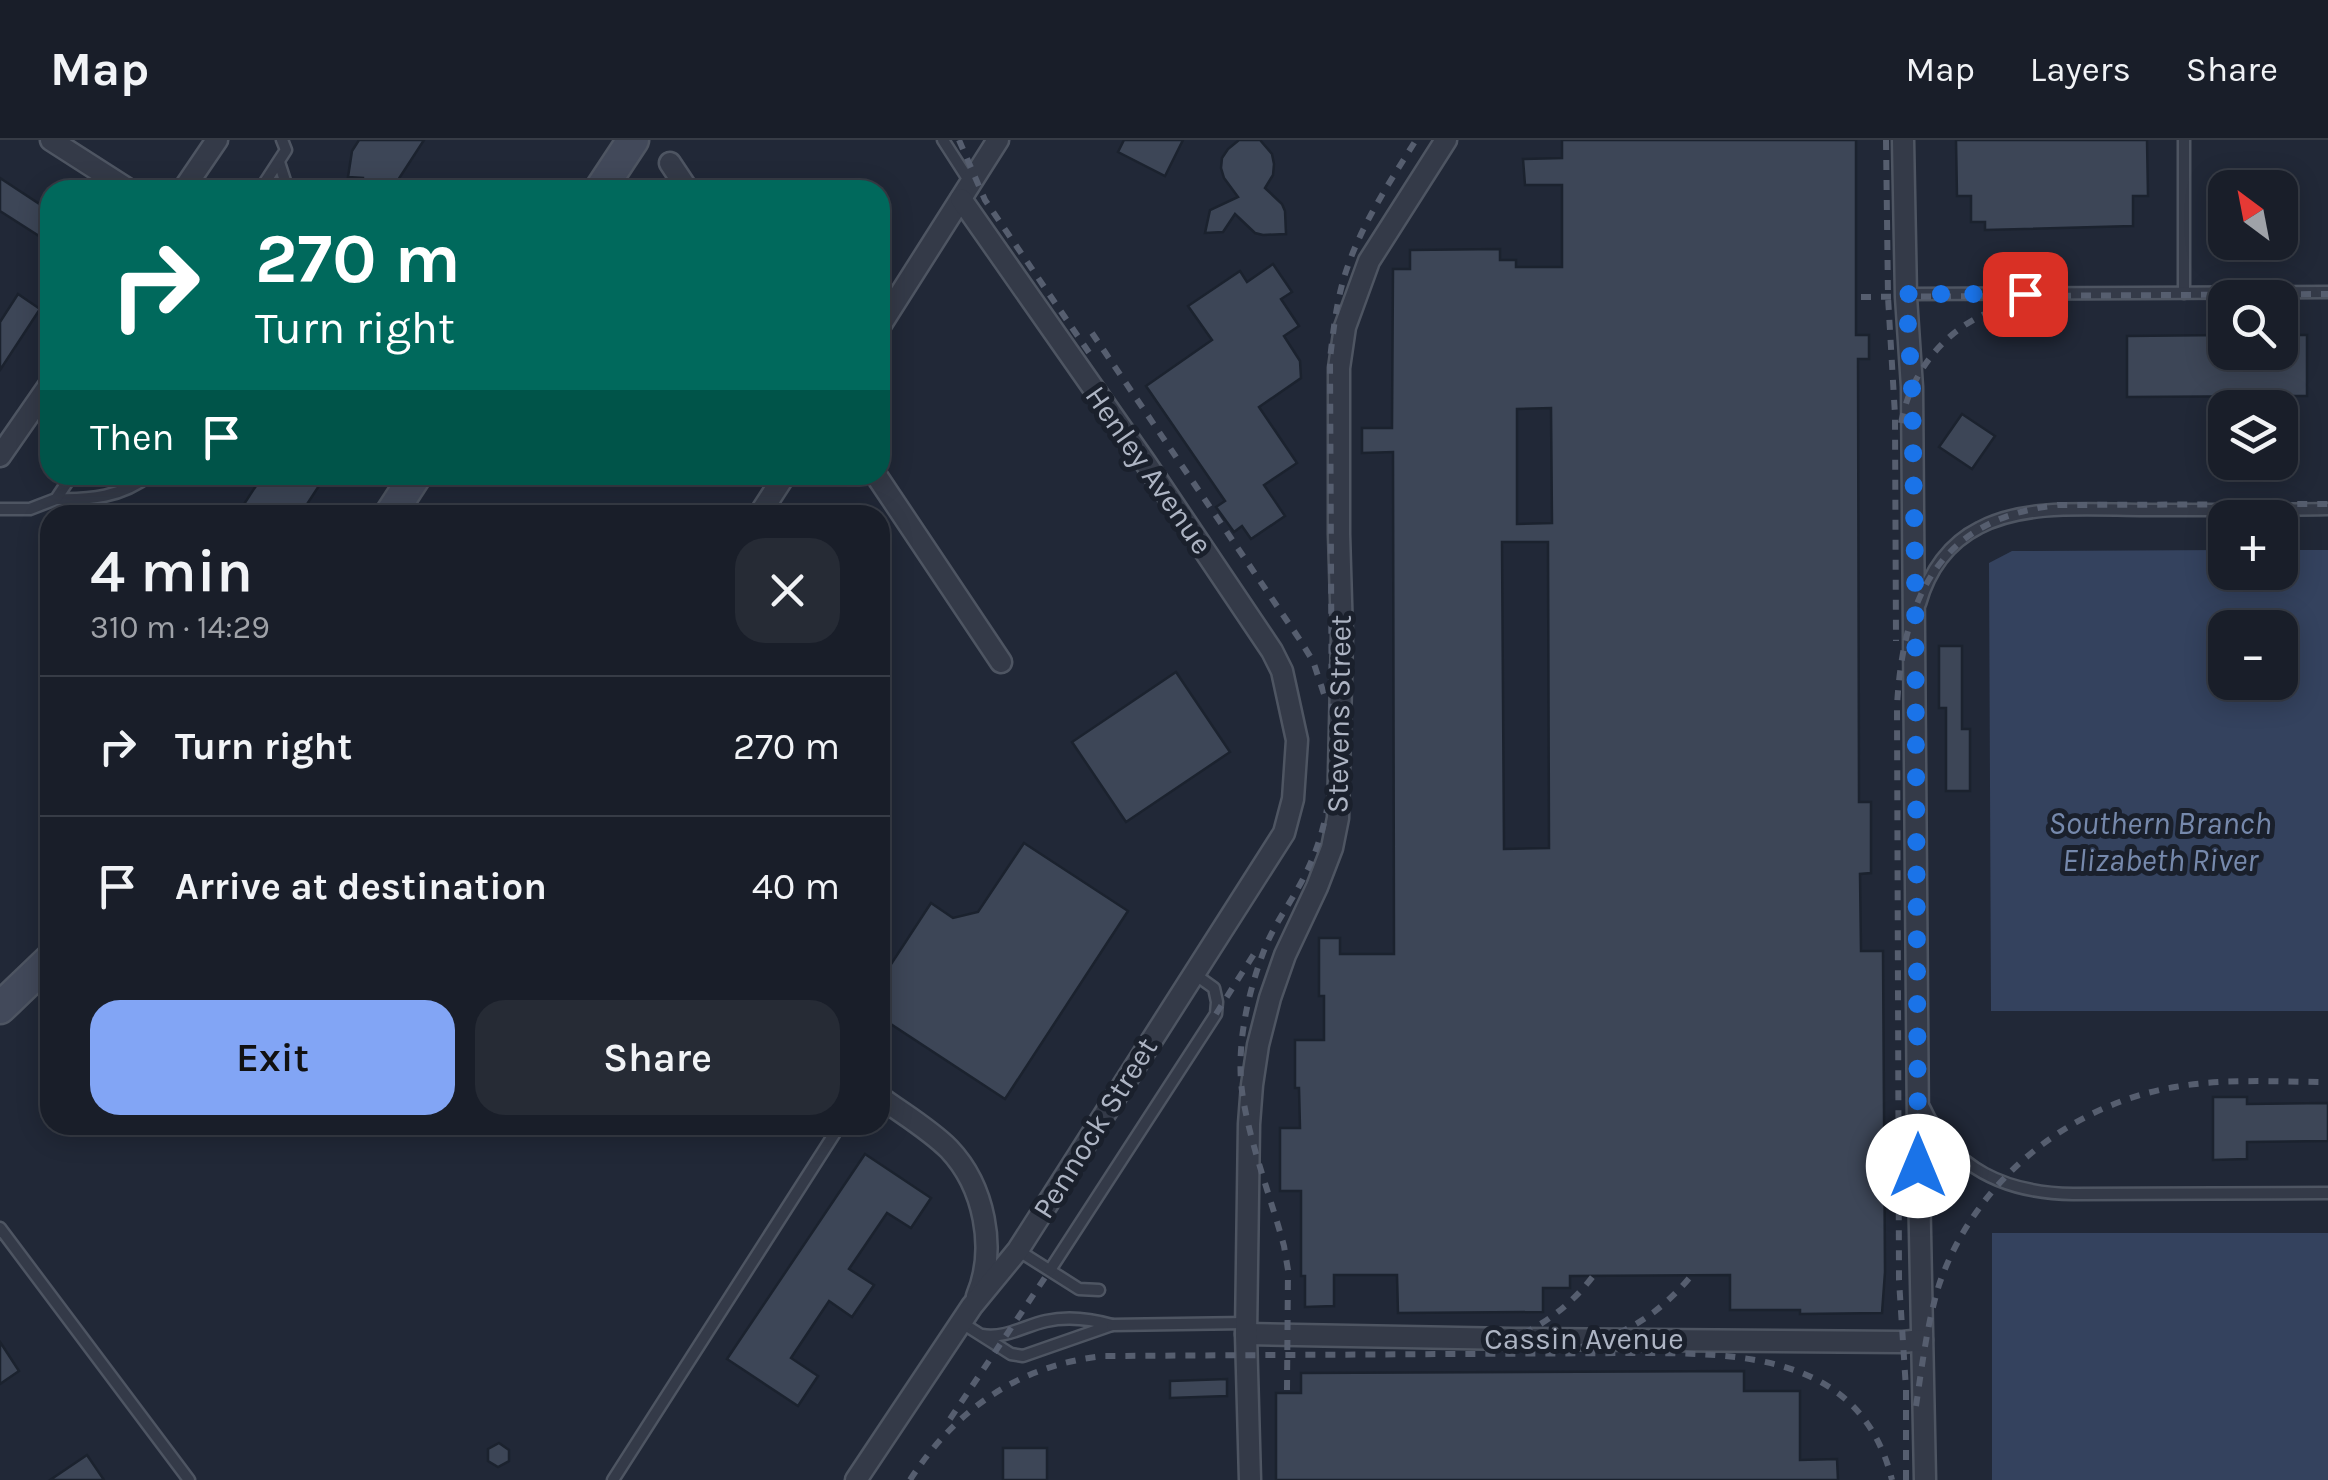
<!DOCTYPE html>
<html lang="en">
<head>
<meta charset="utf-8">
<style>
	body { margin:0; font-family:Karla,sans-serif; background:#262b35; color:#f1f3f6; height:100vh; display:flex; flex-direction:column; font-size:38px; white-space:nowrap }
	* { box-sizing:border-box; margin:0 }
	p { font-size:32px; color:#9fa2a8 }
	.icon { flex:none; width:55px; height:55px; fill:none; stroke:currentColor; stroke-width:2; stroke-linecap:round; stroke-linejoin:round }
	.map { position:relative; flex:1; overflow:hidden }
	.panel { position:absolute; left:40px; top:365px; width:850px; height:630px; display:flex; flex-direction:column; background:#191e29; border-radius:30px; box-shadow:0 5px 25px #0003,0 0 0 2px #373c46 }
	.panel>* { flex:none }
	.guide { position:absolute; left:40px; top:40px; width:850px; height:305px; border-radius:30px; box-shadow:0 5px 25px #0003,0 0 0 2px #373c46; background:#00695c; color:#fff; overflow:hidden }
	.needle { width:65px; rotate:328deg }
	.controls { position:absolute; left:2208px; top:30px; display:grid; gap:20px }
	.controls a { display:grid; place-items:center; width:90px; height:90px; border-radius:20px; background:#191e29; box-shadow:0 5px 25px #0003,0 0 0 2px #373c46; font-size:50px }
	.pin { position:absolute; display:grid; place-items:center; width:85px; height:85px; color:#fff; margin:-42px; border-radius:20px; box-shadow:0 5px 15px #0006 }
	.me { position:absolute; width:110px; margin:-55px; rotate:0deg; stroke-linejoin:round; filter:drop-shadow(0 0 8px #0008) }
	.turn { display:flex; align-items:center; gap:35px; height:210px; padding:0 50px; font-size:45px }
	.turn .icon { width:130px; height:130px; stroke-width:2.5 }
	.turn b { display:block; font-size:70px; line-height:85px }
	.then { display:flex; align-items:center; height:95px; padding:0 50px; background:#0003; gap:20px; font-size:38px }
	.round { display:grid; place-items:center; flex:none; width:105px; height:105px; border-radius:30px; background:#262b35 }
	.overview { display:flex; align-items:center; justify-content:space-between; height:170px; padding:0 50px }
	h1 { font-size:60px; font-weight:600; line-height:75px }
	.action { display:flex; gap:20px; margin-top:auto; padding:20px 50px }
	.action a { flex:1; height:115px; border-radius:30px; background:#82a5f5; color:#111; font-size:40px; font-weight:600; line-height:115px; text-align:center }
	.action a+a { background:#262b35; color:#f1f3f6 }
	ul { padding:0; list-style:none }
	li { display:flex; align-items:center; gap:30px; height:140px; padding:0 50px; border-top:2px solid #373c46 }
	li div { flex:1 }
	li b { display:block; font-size:38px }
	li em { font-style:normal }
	header { display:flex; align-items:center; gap:60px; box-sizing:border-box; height:140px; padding:0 50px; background:#191e29; border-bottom:2px solid #373c46 }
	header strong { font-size:48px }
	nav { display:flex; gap:55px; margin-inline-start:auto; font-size:35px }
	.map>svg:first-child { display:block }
	.water { fill:#34425e; fill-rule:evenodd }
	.building { fill:#3d4657; stroke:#1b222e; stroke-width:2.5; fill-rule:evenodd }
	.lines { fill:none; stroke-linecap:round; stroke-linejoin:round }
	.service-casing { stroke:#4e5562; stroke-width:15 }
	.minor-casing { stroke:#4e5562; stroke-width:25 }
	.secondary-casing { stroke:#4e5562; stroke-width:35 }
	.service { stroke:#343a48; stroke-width:10 }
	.minor { stroke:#343a48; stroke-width:20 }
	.secondary { stroke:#42495a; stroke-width:30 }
	.rail { stroke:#565e6f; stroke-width:6; stroke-dasharray:10 10; stroke-linecap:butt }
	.route { stroke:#1a73e8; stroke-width:18; stroke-dasharray:0 32.4 }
	.labels { text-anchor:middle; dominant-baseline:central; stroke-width:10; stroke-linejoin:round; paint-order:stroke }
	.street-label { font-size:30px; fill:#aeb5c4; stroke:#1a202c }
	.water-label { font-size:32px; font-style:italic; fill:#7689ac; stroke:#1a202c }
</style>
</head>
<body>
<header>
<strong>Map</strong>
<nav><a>Map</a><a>Layers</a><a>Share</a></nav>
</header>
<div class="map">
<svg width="2328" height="1340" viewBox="0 0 2328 1340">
	<rect width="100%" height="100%" fill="#212837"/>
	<g class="water">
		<path d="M2225,410V432H2280V410H2328V871H1991L1989,423L2012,411ZM2225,488H2280V542H2225Z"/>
		<polygon points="2328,1093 2328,1340 1992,1340 1992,1093"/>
	</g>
	<g class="building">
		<polygon points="359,0 424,0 398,40 400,50 364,50 363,38 348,37 352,11"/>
		<polygon points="1124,0 1183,0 1165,36 1118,12"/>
		<polygon points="1239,0 1260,0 1272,14 1274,24 1273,35 1265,48 1282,64 1285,71 1286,94 1263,95 1255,93 1235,74 1223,92 1205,93 1210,70 1238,57 1224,38 1221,28 1222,18 1228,9"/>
		<path d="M1562,0H1856V195H1869V219H1858L1859,662H1871V733L1860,734L1861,811H1883L1885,1132L1882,1173L1800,1174V1170H1730V1135L1570,1136V1148H1543V1172L1398,1173L1397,1135H1334V1166L1305,1167V1136H1301V1051H1280V988H1300L1299,948H1295V900H1324V856H1319V798H1340V814H1394L1393,312L1362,313V288H1392L1393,129H1410V110L1500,109V120H1516V127H1562V45H1525L1523,19L1562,18ZM1551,268L1552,383L1517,384V269ZM1502,402H1548L1549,708L1504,709Z"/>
		<polygon points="1956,0 2147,0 2148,56 2133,56 2133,86 1985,90 1985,82 1971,82 1971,56 1957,56"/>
		<polygon points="0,38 50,71 50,103 0,71"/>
		<polygon points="1273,124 1292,152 1281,159 1299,186 1284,196 1300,221 1301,238 1259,267 1297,323 1264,345 1285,376 1251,399 1242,386 1234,392 1216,367 1225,361 1146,246 1212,200 1188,166 1240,131 1247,142"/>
		<polygon points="18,154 40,169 0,230 0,182"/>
		<polygon points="2225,195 2225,212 2280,212 2280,195 2307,195 2307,256 2127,257 2127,196"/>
		<polygon points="1962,274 1995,296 1972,329 1939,307"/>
		<polygon points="263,335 326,335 300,375 237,375"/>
		<polygon points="1939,506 1962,506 1962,589 1970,589 1970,651 1946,651 1946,568 1939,568"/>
		<polygon points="1176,532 1230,612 1126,682 1072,602"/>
		<polygon points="1024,703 1128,771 1005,959 880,877 880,841 931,763 953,778 978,772"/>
		<polygon points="2213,957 2247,957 2247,964 2328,963 2328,1001 2247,1002 2247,1019 2213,1020"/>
		<polygon points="865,1014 931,1058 911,1088 887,1073 849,1129 874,1145 852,1177 829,1161 791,1218 818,1236 798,1266 727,1219"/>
		<polygon points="0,1202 19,1231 0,1244"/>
		<polygon points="1744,1231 1744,1251 1800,1251 1800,1320 1837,1319 1838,1340 1276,1340 1276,1253 1301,1253 1301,1233"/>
		<polygon points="1227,1239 1227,1256 1170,1258 1170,1241"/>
		<polygon points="499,1303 509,1310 509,1321 498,1327 488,1321 488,1309"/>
		<rect x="1003" y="1308" width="44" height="32"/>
		<polygon points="87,1315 104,1340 50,1340"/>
	</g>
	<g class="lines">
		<defs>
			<g id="service">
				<polyline points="943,0 970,42"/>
				<polyline points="279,22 288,50"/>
				<polyline points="260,50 286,10 282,0"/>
				<polyline points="2184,153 2184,0"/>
				<polyline points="1906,154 2328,152"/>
				<path d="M56,359C90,360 122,357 150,335"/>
				<polyline points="0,369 30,369 56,359 72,335"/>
				<path d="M1920,464C1929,431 1949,403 1979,388C2025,363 2093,370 2145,370C2206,370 2267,370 2328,369"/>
				<path d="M1924,967C1953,1030 2007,1053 2073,1054L2328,1053"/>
				<polyline points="0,1088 189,1340"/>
				<polyline points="1019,1111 1079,1149 1099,1150"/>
				<polyline points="1050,1130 1216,874 1217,862 1214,848 1193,833"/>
				<path d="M962,1183L1011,1214L1023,1216L1112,1185C1091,1179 1068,1176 1046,1181C1024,1186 1005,1199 982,1195"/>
				<polyline points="1112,1185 1246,1183"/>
				<polyline points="613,1340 840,985"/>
			</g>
			<g id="minor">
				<polyline points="51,0 129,50"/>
				<polyline points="1903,0 1906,157 1912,247 1918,993 1925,1340"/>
				<polyline points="670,23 688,50"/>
				<polyline points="183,50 217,0"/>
				<polyline points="880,186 998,0"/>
				<polyline points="0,316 50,244"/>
				<polyline points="876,335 1001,522"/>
				<polyline points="759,375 785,335"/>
				<path d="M880,957C903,974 929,989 949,1009C984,1046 997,1108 977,1156"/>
				<polyline points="1246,1194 1512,1199 1903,1202 1922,1200"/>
				<polyline points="856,1340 972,1166 1018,1110 1284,693 1293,659 1297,600 1282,531 1272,511 1145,322 961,59"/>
				<polyline points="1250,1340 1246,1194 1249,984 1252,945 1258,905 1270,858 1285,815 1317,747 1332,708 1338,678 1342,495 1339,394 1339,228 1345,187 1369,121 1446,0"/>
			</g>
			<g id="secondary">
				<polyline points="600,50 633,0"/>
				<polyline points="390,375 416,335"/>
				<polyline points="0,868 50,820"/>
			</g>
		</defs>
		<use href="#service" class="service-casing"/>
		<use href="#minor" class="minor-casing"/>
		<use href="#secondary" class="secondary-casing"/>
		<use href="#service" class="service"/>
		<use href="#minor" class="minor"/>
		<use href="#secondary" class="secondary"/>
		<g class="rail">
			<polyline points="959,0 985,60 1092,217"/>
			<polyline points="1886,0 1888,157 1895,275 1896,501"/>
			<polyline points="1861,157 2328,154"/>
			<polyline points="1092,193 1300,500 1313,521 1325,557"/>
			<path d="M1901,283C1913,222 1956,178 2015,163"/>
			<polyline points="1216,874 1254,814"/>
			<path d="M1581,1207C1630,1192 1659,1174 1692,1135"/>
			<path d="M1486,1208C1530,1195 1566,1172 1594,1135"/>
			<path d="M1287,1250L1288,1130L1284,1106C1271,1058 1251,1007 1243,958C1235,910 1247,854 1265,808C1273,787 1287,768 1298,748C1321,708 1330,669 1332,623L1330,219C1333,193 1336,166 1343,141C1358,89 1388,45 1416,0"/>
			<path d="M1916,1266C1922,1226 1927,1184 1939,1145C1974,1042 2068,965 2175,947C2225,938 2277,942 2328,942"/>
			<polyline points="950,1279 1050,1130"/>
			<path d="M910,1340C956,1269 1019,1225 1104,1216L1633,1213C1739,1213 1861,1213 1892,1340"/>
			<path d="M1906,1340V1249L1899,1140L1897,566C1903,457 1940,378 2058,365L2328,364"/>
		</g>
	</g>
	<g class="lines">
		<polyline class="route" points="1918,1026 1915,425 1912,247 1906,154 2025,154"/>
	</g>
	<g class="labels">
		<g class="street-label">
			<text transform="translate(1149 330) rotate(55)">Henley Avenue</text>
			<text transform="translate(1339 574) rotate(-89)">Stevens Street</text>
			<text transform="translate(1095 988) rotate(-58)">Pennock Street</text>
			<text x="1584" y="1199">Cassin Avenue</text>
		</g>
		<g class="water-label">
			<text x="2160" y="683">Southern Branch<tspan x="2160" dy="37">Elizabeth River</tspan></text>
		</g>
	</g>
</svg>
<div class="controls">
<a><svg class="needle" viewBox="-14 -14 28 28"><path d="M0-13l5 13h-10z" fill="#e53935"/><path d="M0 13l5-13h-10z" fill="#9fa2a8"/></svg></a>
<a><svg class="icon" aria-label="search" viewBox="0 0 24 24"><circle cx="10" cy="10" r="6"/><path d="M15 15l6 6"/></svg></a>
<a><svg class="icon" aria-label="layers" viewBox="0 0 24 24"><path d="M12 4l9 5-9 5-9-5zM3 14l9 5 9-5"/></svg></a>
<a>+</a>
<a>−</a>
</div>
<div class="pin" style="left:2025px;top:154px;background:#d93025"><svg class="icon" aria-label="arrive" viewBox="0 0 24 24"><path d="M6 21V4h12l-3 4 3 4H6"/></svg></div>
<svg class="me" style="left:1918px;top:1026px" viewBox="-20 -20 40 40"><circle r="19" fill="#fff"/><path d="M0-13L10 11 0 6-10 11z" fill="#1a73e8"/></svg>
<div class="guide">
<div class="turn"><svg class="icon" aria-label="right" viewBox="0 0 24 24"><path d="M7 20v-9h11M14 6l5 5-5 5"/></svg><div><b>270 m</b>Turn right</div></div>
<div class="then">Then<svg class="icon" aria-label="arrive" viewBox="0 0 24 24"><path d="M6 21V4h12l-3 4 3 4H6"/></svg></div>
</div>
<section class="panel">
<div class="overview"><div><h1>4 min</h1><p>310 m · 14:29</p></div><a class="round"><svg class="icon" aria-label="close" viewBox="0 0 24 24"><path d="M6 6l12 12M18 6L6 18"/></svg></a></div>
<ul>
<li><svg class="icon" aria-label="right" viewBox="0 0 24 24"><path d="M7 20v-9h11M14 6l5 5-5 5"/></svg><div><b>Turn right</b></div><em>270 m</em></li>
<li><svg class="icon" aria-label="arrive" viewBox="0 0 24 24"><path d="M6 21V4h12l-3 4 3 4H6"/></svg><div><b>Arrive at destination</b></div><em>40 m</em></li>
</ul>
<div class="action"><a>Exit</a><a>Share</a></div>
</section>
</div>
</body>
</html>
